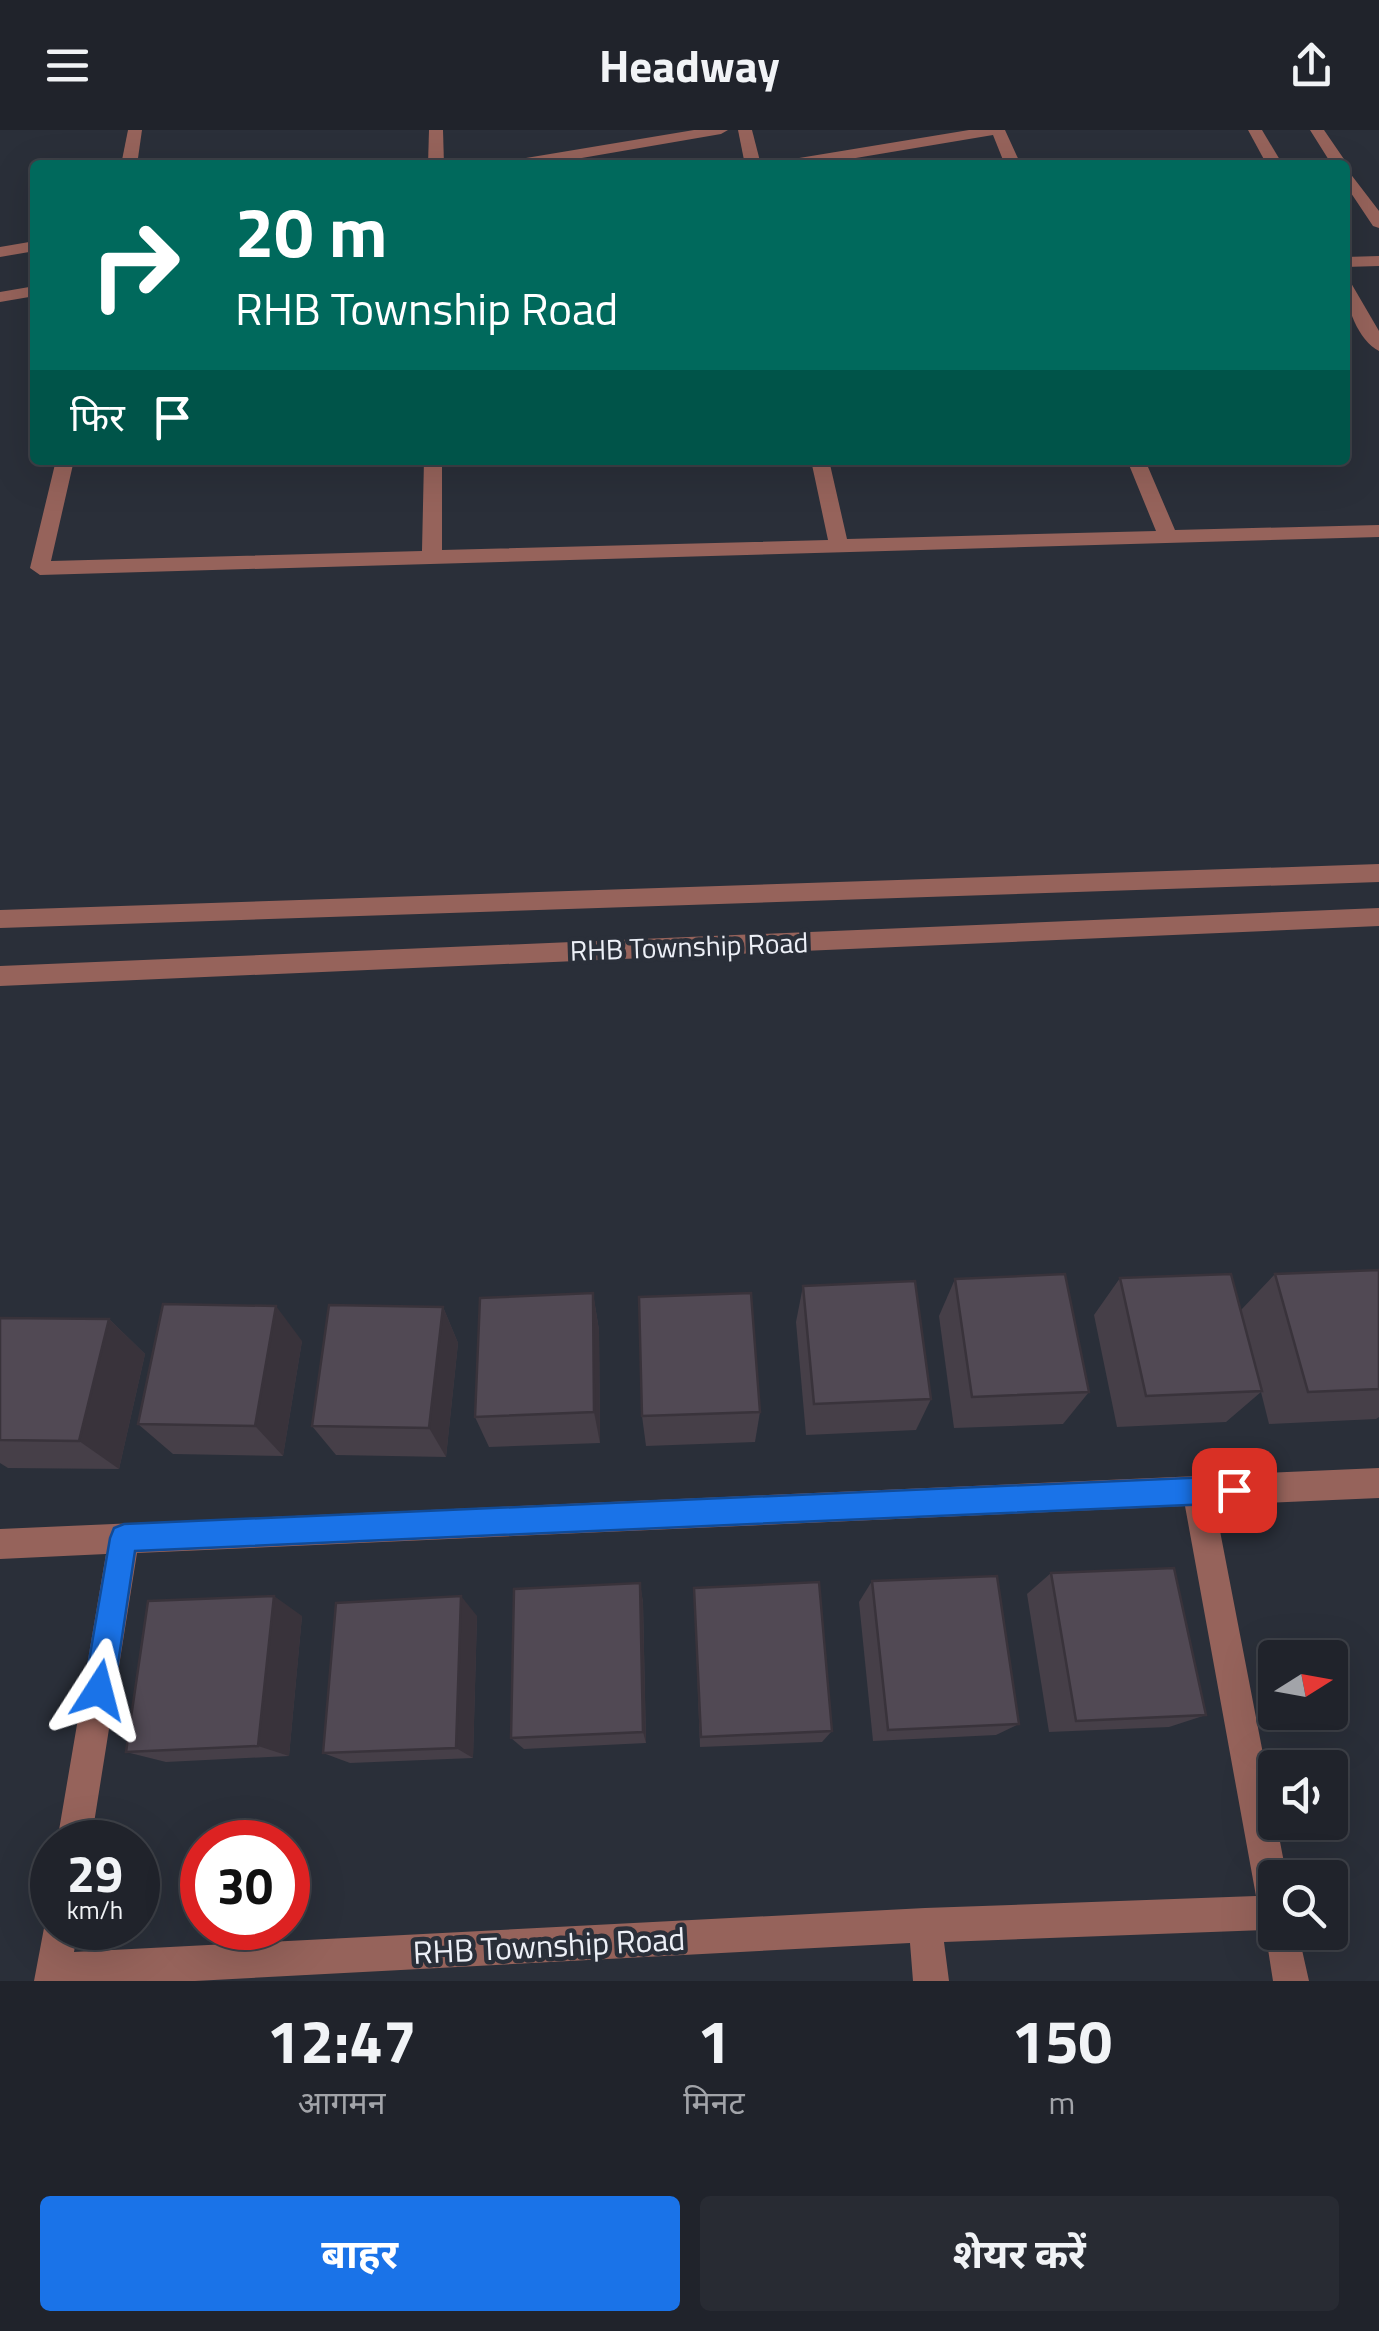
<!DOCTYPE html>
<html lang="hi">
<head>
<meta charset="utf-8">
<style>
	body { margin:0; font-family:"Titillium Web","Noto Sans Devanagari",sans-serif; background:#282b33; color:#f1f3f6; height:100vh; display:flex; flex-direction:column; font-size:38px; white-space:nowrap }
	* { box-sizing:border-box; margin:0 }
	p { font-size:32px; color:#a2a4a9 }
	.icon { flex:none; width:55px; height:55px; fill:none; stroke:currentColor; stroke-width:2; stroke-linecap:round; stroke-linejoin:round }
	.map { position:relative; height:1851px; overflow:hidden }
	.sheet { display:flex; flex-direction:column; background:#20232b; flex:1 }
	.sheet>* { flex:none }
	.guide { position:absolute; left:30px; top:30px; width:1320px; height:305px; border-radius:10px; box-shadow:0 10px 40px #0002,0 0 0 2px #3d4047; background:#00695c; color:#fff; overflow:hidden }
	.needle { width:65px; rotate:79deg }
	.buttons { position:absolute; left:1258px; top:1510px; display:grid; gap:20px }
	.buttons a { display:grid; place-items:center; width:90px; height:90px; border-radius:10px; background:#20232b; box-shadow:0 10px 40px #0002,0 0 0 2px #3d4047; font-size:50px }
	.speed { position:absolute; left:30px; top:1690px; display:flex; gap:20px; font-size:50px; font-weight:700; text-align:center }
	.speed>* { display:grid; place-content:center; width:130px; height:130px; border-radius:50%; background:#20232b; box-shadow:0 10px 40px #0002,0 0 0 2px #3d4047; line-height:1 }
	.speed small { font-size:25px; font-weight:400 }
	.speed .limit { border:15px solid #d22; background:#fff; color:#111 }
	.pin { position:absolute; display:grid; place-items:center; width:85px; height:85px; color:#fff; margin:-42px; border-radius:20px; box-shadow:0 5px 15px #0006 }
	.me { position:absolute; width:110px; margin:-55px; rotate:9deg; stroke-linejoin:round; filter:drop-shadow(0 0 8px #0008) }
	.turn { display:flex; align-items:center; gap:35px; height:210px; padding:0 40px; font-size:45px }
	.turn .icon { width:130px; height:130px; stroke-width:2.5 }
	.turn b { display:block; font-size:70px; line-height:85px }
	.then { display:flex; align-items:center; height:95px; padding:0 40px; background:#0003; gap:20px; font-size:38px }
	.eta { display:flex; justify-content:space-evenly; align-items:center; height:170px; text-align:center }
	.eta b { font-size:60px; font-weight:700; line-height:70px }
	.action { display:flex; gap:20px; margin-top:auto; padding:20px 40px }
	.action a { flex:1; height:115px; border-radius:10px; background:#1a73e8; color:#fff; font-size:40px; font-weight:700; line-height:115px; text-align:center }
	.action a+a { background:#282b33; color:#f1f3f6 }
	header { display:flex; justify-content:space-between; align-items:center; height:130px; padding:0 40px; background:#20232b; font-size:45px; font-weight:700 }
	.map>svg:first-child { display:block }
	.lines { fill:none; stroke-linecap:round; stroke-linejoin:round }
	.minor { fill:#96635b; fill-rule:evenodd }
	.wall { fill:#463f48 }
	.shaded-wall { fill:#39333b }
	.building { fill:#514954; stroke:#39333b; stroke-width:2.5 }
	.route { fill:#1a73e8; stroke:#114b97; stroke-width:2.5 }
	.labels { text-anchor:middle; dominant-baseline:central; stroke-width:9; stroke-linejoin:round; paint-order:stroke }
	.street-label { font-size:28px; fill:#eceff6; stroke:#2a2f39 }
	.near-street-label { font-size:32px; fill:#eceff6; stroke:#2a2f39 }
</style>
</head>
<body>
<header><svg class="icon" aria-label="menu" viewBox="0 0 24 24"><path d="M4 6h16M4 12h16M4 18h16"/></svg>Headway<svg class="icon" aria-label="share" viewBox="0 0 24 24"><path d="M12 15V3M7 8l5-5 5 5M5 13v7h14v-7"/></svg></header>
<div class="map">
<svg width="1379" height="1851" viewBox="0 0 1379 1851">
	<rect width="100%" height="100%" fill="#2a2f39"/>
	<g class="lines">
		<g class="minor">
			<polygon points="128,0 142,0 137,35 121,35"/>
			<polygon points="429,0 443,0 444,35 428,35"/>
			<polygon points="694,0 728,0 721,4 541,35 506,35 514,30"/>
			<polygon points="738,0 752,0 761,35 745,35"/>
			<polygon points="969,0 1005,0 1021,35 1005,35 993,5 814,35 779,35 787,30"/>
			<polygon points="1248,0 1262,0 1283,35 1267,35"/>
			<polygon points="1310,0 1324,0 1348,35 1346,38 1379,81 1379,98 1373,96 1345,54 1345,35 1332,35"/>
			<polygon points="35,111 35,121 0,127 0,117"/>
			<polygon points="1379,126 1379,136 1345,137 1345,127"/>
			<path d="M1345,152L1351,153L1379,201V221C1358,211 1345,174 1345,152Z"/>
			<polygon points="35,156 35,166 0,172 0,162"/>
			<polygon points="56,330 74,330 51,431 422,421 424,330 442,330 442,420 828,410 811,330 829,330 847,409 1156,401 1127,330 1145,330 1175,400 1379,395 1379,407 40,445 30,438"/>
			<polygon points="1379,734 1379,752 0,798 0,780"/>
			<polygon points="1379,778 1379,796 0,856 0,836"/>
			<polygon points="1379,1338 1379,1368 1215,1375 1287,1748 1275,1748 1275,1802 1298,1802 1309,1851 1273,1851 1265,1800 944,1812 949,1851 913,1851 910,1813 195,1851 34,1851 44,1798 52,1784 52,1798 78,1798 74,1822 925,1778 1256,1766 1185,1376 137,1423 91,1712 57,1712 106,1424 0,1429 0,1399"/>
		</g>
	</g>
	<g class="wall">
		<polygon points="1379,1140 1379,1287 1376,1289 1269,1294 1261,1262 1226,1292 1117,1297 1094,1185 1120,1148 1241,1180 1275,1144"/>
		<polygon points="955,1149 1089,1262 1063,1294 954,1298 939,1186"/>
		<polygon points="803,1156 931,1269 916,1300 806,1305 796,1192"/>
		<polygon points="593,1163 599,1200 600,1313 489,1317 475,1287"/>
		<polygon points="443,1177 458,1213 446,1327 336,1325 312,1296"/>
		<polygon points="0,1188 109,1189 145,1224 119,1339 8,1338 0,1333"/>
		<polygon points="302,1211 283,1326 173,1324 138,1294"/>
		<polygon points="760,1282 755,1312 646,1316 642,1286"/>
		<polygon points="1051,1443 1206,1585 1169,1597 1049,1602 1027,1464"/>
		<polygon points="872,1451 1019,1594 996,1605 873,1611 859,1472"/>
		<polygon points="640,1453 643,1473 646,1613 524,1619 511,1608"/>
		<polygon points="694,1458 832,1601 822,1612 700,1617"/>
		<polygon points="302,1486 289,1626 166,1632 126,1622"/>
		<polygon points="477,1486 473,1628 350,1633 323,1623"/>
	</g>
	<g class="shaded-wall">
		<polygon points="593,1163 599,1200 600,1313 594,1282"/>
		<polygon points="276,1176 302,1211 283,1326 255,1296"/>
		<polygon points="443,1177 458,1213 446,1327 429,1298"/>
		<polygon points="109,1189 145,1224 119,1339 79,1311"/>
		<polygon points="640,1453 643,1473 646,1613 643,1602"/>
		<polygon points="274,1466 302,1486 289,1626 258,1616"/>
		<polygon points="461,1466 477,1486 473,1628 456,1618"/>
	</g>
	<g class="building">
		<polygon points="1379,1140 1379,1259 1308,1262 1275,1144"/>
		<polygon points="1065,1144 1089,1262 972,1267 955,1149"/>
		<polygon points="1231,1144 1262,1261 1146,1266 1120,1148"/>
		<polygon points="915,1151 931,1269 814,1274 803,1156"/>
		<polygon points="593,1163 594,1282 475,1287 480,1168"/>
		<polygon points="751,1163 760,1282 642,1286 639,1167"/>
		<polygon points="163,1174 276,1176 255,1296 138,1294"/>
		<polygon points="329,1175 443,1177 429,1298 312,1296"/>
		<polygon points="0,1188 109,1189 79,1311 0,1310"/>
		<polygon points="1174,1438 1206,1585 1076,1591 1051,1443"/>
		<polygon points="997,1446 1019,1594 888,1600 872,1451"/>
		<polygon points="819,1452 832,1601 701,1607 694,1458"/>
		<polygon points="640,1453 643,1602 511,1608 514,1459"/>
		<polygon points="274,1466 258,1616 126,1622 148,1471"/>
		<polygon points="461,1466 456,1618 323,1623 336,1473"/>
	</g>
	<polygon class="route" points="1234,1346 1243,1350 1247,1360 1243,1369 1234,1373 135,1421 114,1560 109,1570 99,1575 89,1570 84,1560 110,1408 114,1398 124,1394"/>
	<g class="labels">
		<g class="street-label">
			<text transform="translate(689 816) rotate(-2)">RHB Township Road</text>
		</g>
		<g class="near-street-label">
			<text transform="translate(549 1815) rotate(-3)">RHB Township Road</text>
		</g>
	</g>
</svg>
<div class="buttons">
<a><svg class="needle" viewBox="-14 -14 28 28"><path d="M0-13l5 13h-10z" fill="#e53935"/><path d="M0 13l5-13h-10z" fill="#a2a4a9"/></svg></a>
<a><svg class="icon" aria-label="sound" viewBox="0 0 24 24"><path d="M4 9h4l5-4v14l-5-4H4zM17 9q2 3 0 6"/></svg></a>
<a><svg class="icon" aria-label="search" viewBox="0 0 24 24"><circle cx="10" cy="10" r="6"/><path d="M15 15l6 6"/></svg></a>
</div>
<div class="speed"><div>29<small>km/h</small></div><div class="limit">30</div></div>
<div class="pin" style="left:1234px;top:1360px;background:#d93025"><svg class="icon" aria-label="arrive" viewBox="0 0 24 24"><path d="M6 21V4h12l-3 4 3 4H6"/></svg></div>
<svg class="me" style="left:99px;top:1560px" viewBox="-20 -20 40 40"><path d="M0-17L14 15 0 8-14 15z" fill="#1a73e8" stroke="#fff" stroke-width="4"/></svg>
<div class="guide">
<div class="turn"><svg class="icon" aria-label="right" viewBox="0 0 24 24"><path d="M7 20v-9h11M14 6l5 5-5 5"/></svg><div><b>20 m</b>RHB Township Road</div></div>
<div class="then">फिर<svg class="icon" aria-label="arrive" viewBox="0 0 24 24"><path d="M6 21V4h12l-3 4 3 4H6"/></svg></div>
</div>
</div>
<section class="sheet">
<div class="eta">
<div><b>12:47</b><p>आगमन</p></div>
<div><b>1</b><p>मिनट</p></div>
<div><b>150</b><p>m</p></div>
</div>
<div class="action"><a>बाहर</a><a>शेयर करें</a></div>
</section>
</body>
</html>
